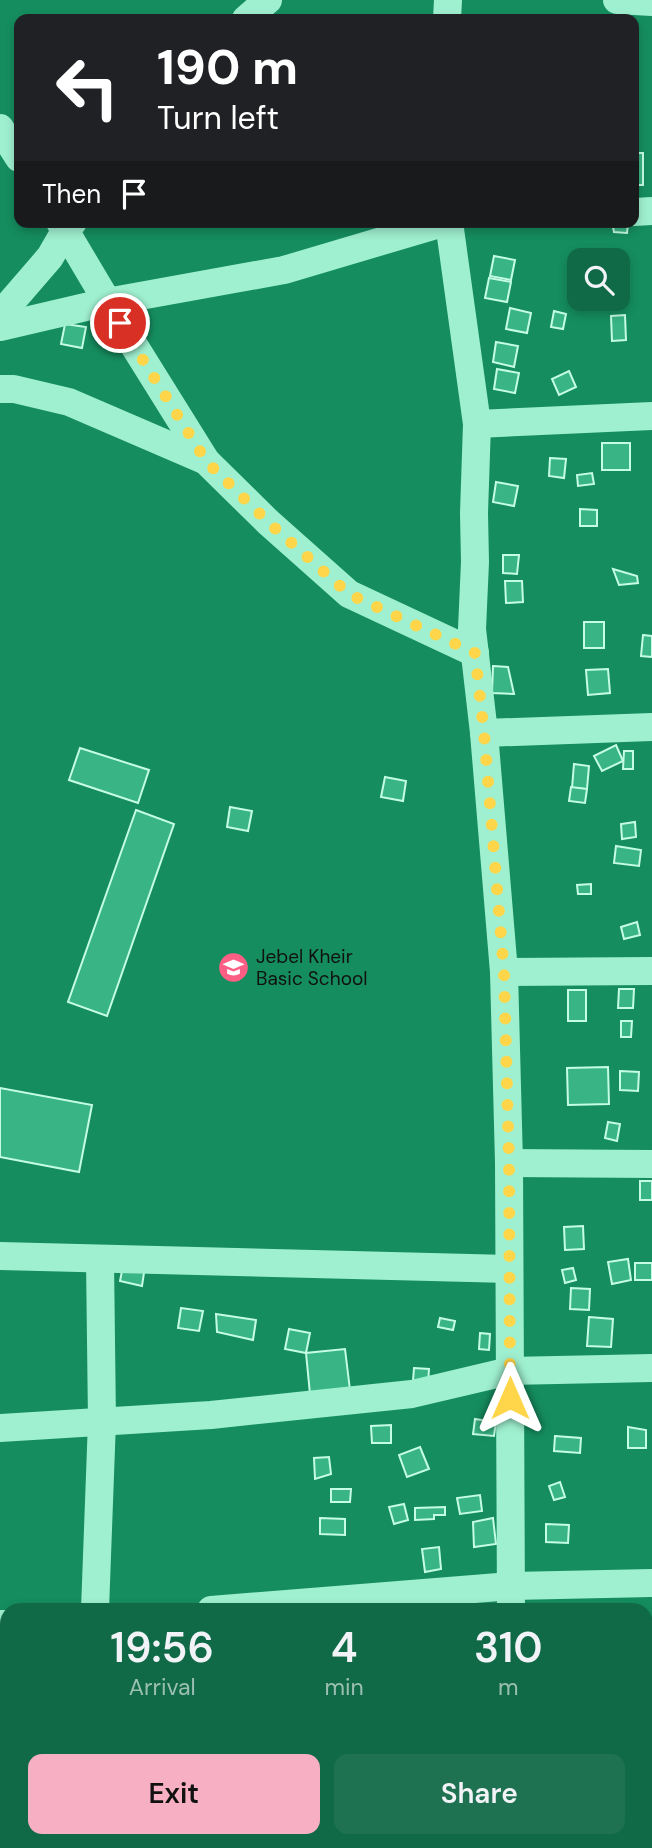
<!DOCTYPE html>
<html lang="en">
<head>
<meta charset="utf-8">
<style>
	body { margin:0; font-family:"DM Sans",sans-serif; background:#1e7252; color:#f1f3f6; height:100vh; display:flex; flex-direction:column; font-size:26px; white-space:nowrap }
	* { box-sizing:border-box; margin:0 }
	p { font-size:23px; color:#9cbfb4 }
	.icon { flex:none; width:38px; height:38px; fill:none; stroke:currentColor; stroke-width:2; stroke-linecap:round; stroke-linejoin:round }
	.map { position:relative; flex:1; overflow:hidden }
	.side { position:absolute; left:0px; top:1603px; width:653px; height:245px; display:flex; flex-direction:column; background:#106a47; border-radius:21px 21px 0 0; box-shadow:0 4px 10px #0003 }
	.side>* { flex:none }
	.hud { position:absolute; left:14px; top:14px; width:625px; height:214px; border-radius:14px; box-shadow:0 4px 10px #0003; background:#202124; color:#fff; overflow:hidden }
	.buttons { position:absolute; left:567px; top:248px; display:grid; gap:14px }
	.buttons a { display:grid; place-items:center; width:63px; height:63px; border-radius:14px; background:#106a47; box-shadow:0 4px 10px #0003; font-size:35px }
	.pin { position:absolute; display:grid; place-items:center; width:60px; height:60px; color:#fff; margin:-30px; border:4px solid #fff; border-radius:50%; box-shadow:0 2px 7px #0007 }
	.me { position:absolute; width:77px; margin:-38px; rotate:0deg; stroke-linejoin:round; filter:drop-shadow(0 0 5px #0008) }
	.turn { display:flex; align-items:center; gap:24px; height:147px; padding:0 28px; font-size:32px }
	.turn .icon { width:91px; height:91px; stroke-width:2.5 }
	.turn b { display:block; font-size:49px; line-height:60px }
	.then { display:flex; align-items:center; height:66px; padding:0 28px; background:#0003; gap:14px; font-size:26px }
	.eta { display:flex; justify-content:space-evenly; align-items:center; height:119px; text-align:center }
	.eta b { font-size:42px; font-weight:600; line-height:49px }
	.primary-button { display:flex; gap:14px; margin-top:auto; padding:14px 28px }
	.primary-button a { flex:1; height:80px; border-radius:14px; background:#f7b0c3; color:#111; font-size:28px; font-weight:600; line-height:80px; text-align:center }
	.primary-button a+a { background:#1e7252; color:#f1f3f6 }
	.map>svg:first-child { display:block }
	.building { fill:#39b484; stroke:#c5fce6; stroke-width:2 }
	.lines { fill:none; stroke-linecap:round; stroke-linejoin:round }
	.minor { stroke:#9ff0d0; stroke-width:28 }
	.route { stroke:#ffd54a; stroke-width:12; stroke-dasharray:0 21.6 }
	.labels { text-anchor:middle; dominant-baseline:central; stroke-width:6; stroke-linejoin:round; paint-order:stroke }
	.poi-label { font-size:19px; fill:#111; stroke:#158d5f; text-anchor:start }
</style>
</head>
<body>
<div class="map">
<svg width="652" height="1848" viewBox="0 0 652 1848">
	<rect width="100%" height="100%" fill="#158d5f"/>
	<g class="building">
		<rect x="634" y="153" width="9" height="32"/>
		<polygon points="612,222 622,222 628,224 627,233 614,232"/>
		<polygon points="494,256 515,260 511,280 490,276"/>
		<polygon points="489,278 511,282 507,302 485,298"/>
		<polygon points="510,308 531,313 527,333 506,329"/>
		<polygon points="554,311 566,314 563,329 551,327"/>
		<polygon points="625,315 626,340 612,341 611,316"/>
		<polygon points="65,324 86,327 82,348 61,344"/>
		<polygon points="496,342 518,346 514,367 493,362"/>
		<polygon points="497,369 519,373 515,393 494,389"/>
		<polygon points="569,371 576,387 559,395 552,379"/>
		<rect x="602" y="443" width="28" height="27"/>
		<polygon points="550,458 566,459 564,478 549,476"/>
		<polygon points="592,473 594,484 578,486 577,475"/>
		<polygon points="496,482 518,486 514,506 493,502"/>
		<polygon points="580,509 597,510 597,526 580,526"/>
		<polygon points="503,555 519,555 517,574 503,573"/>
		<polygon points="613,569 637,576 638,583 619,585"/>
		<polygon points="505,581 522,581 523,602 506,603"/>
		<rect x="584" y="622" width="20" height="26"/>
		<polygon points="643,635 652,636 652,657 641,656"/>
		<polygon points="493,666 508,667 514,694 492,693"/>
		<polygon points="608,669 610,693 588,695 586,670"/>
		<polygon points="616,745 623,761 602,771 594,756"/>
		<polygon points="80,748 149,770 138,803 69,780"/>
		<polygon points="624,751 633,751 633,769 623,769"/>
		<polygon points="574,764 589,766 587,789 572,788"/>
		<polygon points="385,777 406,781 403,801 381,797"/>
		<polygon points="571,787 587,789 585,803 569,801"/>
		<polygon points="230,807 252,811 248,831 227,827"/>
		<polygon points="136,810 174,824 107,1016 68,1002"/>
		<polygon points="635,822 636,837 622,839 621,824"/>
		<polygon points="616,846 641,850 639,866 614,863"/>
		<polygon points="591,884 591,894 578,894 577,885"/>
		<polygon points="637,922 640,935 624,939 621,927"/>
		<polygon points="619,989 634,989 633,1008 618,1008"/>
		<rect x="568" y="990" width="18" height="31"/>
		<polygon points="621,1021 632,1021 631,1037 621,1037"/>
		<polygon points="608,1067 609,1104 568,1105 567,1068"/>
		<polygon points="620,1071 639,1072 638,1091 620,1090"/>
		<polygon points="0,1088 92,1105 79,1172 0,1157"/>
		<polygon points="608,1122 620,1124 617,1141 605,1138"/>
		<rect x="640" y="1181" width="12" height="19"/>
		<polygon points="583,1226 584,1249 565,1250 564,1227"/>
		<polygon points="628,1259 631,1280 612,1284 608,1262"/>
		<polygon points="124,1261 145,1266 142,1286 120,1281"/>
		<rect x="635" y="1263" width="17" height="17"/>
		<polygon points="573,1268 576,1280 565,1283 562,1270"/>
		<polygon points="571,1288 590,1289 589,1310 570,1309"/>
		<polygon points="181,1308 203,1311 199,1331 178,1328"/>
		<polygon points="216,1314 256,1320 253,1340 217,1332"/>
		<polygon points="589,1317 613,1319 611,1347 587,1346"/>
		<polygon points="440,1318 455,1321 453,1330 438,1327"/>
		<polygon points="289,1329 310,1333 306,1353 285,1349"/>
		<polygon points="480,1333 490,1334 489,1350 479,1349"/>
		<polygon points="345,1349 350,1390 310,1394 306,1353"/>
		<polygon points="414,1368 429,1369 428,1383 413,1381"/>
		<polygon points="475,1419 496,1422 494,1436 473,1434"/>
		<polygon points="391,1425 391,1443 372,1443 371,1426"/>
		<polygon points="628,1427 646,1430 646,1448 628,1448"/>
		<polygon points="555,1436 581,1438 580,1453 554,1451"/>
		<polygon points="420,1447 429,1469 407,1477 399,1455"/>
		<polygon points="329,1457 331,1474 315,1479 314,1458"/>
		<polygon points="560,1482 565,1497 554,1500 549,1486"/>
		<polygon points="331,1489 351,1489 350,1502 331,1502"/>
		<polygon points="480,1495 482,1511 460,1514 457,1498"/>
		<polygon points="404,1504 408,1520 394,1524 389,1507"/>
		<polygon points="445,1507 445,1515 434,1515 434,1519 415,1520 415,1508"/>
		<polygon points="320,1518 345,1519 345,1535 320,1534"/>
		<polygon points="493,1518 496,1544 474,1547 473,1522"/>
		<polygon points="546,1524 569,1525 568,1543 546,1542"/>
		<polygon points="439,1547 441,1569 425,1572 422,1549"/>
		<polygon points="612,1841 632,1841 632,1848 613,1848"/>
	</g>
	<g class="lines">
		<g class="minor">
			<polyline points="617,0 652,2"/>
			<polyline points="246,19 268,0"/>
			<polyline points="447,19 448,0"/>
			<polyline points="0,128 19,158"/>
			<polyline points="634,212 652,211"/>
			<polyline points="60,222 120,323 206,461 268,522 349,594 475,653"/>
			<polyline points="449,222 477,424 474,513 475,562 472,629 484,733 504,972 509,1163 511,1610"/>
			<polyline points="0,315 50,257 65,231 73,222"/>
			<polyline points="0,327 107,302 284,270 446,222"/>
			<polyline points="0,389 14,389 69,402 206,461"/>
			<polyline points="477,424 652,416"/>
			<polyline points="484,733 652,727"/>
			<polyline points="504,972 652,971"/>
			<polyline points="509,1163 652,1164"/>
			<polyline points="0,1256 509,1269"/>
			<polyline points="0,1428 211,1415 412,1394 509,1371 652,1368"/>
			<polyline points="95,1610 102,1421 100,1260"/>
			<polyline points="211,1610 512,1586 652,1583"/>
			<polyline points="0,1624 7,1624"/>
			<polyline points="646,1759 652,1759"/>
			<polyline points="0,1827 7,1827"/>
			<polyline points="84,1848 84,1841"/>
			<polyline points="502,1848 502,1841"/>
		</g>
	</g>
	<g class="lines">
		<polyline class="route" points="120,323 206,461 268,522 349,594 475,653 484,733 504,972 509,1163 510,1398"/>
	</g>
	<defs>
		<symbol id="school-disc" viewBox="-11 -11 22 22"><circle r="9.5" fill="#ff5e84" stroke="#158d5f"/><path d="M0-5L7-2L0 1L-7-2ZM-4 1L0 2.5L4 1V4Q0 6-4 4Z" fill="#fff"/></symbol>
	</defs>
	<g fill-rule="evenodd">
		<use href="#school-disc" x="216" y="950" width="35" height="35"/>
	</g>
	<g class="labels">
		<g class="poi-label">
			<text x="256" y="956">Jebel Kheir<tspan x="256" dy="22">Basic School</tspan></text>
		</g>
	</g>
</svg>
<div class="buttons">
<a><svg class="icon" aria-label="search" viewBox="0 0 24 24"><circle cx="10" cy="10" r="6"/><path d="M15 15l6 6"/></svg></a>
</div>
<div class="pin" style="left:120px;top:323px;background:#d93025"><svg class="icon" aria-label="arrive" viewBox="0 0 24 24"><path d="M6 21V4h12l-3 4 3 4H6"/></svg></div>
<svg class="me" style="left:510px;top:1398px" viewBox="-20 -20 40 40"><path d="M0-17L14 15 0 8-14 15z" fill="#ffd54a" stroke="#fff" stroke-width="4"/></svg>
<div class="hud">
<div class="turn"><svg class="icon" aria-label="left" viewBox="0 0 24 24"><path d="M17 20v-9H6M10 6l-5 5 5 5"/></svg><div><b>190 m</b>Turn left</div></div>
<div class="then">Then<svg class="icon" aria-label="arrive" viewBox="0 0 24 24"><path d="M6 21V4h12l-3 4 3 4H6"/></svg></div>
</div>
<section class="side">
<div class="eta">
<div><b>19:56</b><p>Arrival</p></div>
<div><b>4</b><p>min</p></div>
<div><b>310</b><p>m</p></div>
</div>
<div class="primary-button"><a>Exit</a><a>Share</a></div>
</section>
</div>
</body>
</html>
